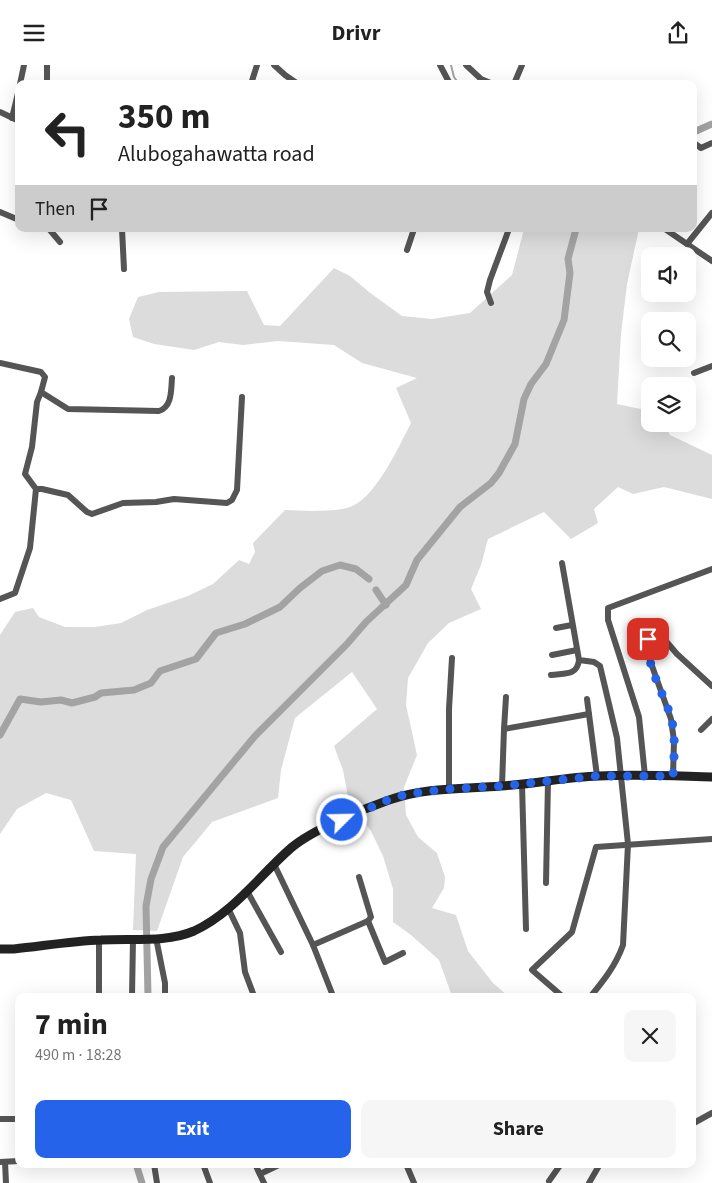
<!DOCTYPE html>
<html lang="en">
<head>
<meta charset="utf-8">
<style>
	body { margin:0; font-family:"Source Sans 3",sans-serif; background:#f6f6f6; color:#222; height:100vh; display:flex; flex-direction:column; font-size:19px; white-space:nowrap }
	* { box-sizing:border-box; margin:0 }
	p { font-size:16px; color:#767676 }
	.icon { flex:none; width:28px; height:28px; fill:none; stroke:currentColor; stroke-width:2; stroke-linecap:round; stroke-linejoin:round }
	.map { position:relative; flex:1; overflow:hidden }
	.side { position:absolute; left:15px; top:928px; width:681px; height:175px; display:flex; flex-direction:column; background:#fff; border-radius:10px; box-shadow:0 5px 20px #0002 }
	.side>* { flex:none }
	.guide { position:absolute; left:15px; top:15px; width:682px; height:152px; border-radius:10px; box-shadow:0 5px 20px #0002; background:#fff; color:#222; overflow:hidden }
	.fabs { position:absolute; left:641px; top:182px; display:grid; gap:10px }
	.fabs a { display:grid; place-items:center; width:55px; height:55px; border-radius:10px; background:#fff; box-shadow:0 5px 20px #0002; font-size:25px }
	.pin { position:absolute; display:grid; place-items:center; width:42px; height:42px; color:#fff; margin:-21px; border-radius:10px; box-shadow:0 2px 8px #0006 }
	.me { position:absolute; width:55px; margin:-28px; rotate:67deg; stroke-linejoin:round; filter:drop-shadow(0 0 4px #0008) }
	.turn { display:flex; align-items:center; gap:18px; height:105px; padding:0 20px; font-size:22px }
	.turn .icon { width:65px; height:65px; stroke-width:2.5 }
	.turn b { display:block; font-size:35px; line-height:42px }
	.then { display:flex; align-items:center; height:48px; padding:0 20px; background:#0003; gap:10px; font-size:19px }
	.round { display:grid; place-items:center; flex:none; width:52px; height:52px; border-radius:10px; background:#f6f6f6 }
	.headline { display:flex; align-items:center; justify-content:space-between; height:85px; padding:0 20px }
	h1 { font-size:30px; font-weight:700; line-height:38px }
	.cta { display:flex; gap:10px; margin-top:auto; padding:10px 20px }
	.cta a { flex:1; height:58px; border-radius:10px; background:#2563eb; color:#fff; font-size:20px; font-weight:700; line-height:58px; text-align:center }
	.cta a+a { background:#f6f6f6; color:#222 }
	header { display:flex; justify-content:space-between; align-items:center; height:65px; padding:0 20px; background:#fff; font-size:22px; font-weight:700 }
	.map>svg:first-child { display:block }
	.green { fill:#dcdcdc }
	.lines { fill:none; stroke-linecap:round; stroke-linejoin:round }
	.stream { stroke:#a3a3a3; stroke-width:2 }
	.canal { stroke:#a3a3a3; stroke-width:7 }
	.street { stroke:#555; stroke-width:6 }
	.secondary { stroke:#222; stroke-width:9 }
	.route { stroke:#2563eb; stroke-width:9; stroke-dasharray:0 16.2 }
</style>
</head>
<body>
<header><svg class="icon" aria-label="menu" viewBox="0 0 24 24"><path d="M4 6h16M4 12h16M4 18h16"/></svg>Drivr<svg class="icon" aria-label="share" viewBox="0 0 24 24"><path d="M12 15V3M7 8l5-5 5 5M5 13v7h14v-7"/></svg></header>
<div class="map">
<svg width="712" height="1118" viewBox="0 0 712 1118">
	<rect width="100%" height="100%" fill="#fff"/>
	<path class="green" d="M524,164H639L627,219L621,269L617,339L650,346V359H664L670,370L712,390V434L664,422L633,429L618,422L594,444L598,458L571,474L544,447L488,474L481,500L471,524L481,544L449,558L428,578L408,613L406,640L417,690L404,722L406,750L418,772L437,788L445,812L444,823L432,843L456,850L468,886L493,918L508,931H452L439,895L411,870L393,857V824L383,791L371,766L349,737L343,705L334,681L377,644L352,607L295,653L281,705L278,733L212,757L183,792L157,866L133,865L136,789L94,786L71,735L46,728L17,744L0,769V570L15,547L33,543L39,552L65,562H95L121,558L147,545L188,531L213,519L239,495L249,499L255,487L253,478L285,445C302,446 330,447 347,443C374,437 399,381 411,358L396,323L417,313L362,298L334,280L278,276L243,280L219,277L194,285L154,279L133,272L129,254L138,232L159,227L247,226L264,260L280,261L334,203L350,211L369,227L402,251L432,254L470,248L512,210Z"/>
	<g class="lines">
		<polyline class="stream" points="451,0 454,12 459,19"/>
		<g class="canal">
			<polyline points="694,67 712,59"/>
			<polyline points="376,525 386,540"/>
			<polyline points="0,670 20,634 41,637 61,635 72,638 95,632 101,628 134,625 151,618 160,606 196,594 216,568 245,559 280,542 300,523 322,506 340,500 356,504 369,514"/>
			<polyline points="148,931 146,841 151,814 163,782 255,671 347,579 366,557 406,520 417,495 460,442 491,418 499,408 515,379 524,334 531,319 546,299 564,255 570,208 568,194 576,164"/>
			<polyline points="136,1099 142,1118"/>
		</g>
		<g class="street">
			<polyline points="274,0 285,10 298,19"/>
			<polyline points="440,0 450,19"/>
			<polyline points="466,0 481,14 493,19"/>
			<polyline points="20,19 24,0"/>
			<polyline points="47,19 47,0"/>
			<polyline points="251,19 257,0"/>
			<polyline points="514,19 522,0"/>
			<polyline points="0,47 19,56"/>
			<polyline points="12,53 19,24"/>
			<polyline points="694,78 701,83 712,78"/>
			<polyline points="0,147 19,155"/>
			<polyline points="712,148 687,179 712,196"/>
			<polyline points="49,164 60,177"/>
			<polyline points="122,164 124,204"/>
			<polyline points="665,164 687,179"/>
			<polyline points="407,185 414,164"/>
			<polyline points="491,238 487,227 490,215 509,164"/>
			<polyline points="0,298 41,307 45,312 41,327"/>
			<polyline points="694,308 712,301"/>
			<polyline points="36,424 42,424 68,430 87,447 92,449 123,438 156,437 174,434 227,438 232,435 237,425 242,332"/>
			<path d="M562,498L579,595L594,597L600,601L617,673L628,779L623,880C616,900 604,915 591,931"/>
			<path d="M0,534L15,528L30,483L36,424L25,409L32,382L37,337L41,327L68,344L159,346C172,342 171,326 172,313"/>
			<polyline points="639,556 648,574 647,587 671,654 674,676 673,711"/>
			<polyline points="556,563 572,560"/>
			<polyline points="648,574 655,569 659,568 677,589 712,621"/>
			<polyline points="552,590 577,585"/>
			<path d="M551,610C565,608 577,611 579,595"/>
			<polyline points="587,634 597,711"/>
			<polyline points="504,664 506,632"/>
			<polyline points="701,665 712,654"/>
			<polyline points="645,711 639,652 608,555 608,543 712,504"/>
			<polyline points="522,719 526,864"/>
			<polyline points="502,721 504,664 589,649"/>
			<polyline points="449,724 449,644 452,593"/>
			<polyline points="274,799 313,880 333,931"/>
			<polyline points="546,818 548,716"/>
			<polyline points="247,826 281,887"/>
			<polyline points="228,843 240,868 245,907 254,931"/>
			<polyline points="368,856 385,897 403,888"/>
			<polyline points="156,873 165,918 165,931"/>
			<polyline points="313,880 368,856 371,852 359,812"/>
			<polyline points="99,931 99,875"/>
			<polyline points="132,931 133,874"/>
			<polyline points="562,931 532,905 572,867 596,782 712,774"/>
			<polyline points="0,1054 19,1054"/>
			<polyline points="692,1059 712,1048"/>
			<polyline points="0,1097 19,1096"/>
			<polyline points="5,1097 6,1118"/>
			<polyline points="154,1099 157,1118"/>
			<polyline points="203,1099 210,1118"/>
			<polyline points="255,1099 264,1118"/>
			<polyline points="406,1099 414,1118"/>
			<polyline points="260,1109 281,1099"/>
			<polyline points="549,1116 561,1099"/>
			<polyline points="589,1118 600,1099"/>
		</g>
		<path class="secondary" d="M0,884H14C43,881 72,876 101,875C131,873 166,878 194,866C233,848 260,810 291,783C312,765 363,744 389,735C425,722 464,724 501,721C534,719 566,712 599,711C636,709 674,711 712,712"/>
	</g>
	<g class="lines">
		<path class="route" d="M342,755L388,735L407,729L449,724L502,721L597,711H673C674,692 676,671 671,652C663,627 646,601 648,574"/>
	</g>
</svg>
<div class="fabs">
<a><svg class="icon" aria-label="sound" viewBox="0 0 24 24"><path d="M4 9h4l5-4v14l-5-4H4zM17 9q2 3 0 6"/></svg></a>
<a><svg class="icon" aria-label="search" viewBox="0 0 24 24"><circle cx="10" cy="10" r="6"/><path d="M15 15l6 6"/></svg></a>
<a><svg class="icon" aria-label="layers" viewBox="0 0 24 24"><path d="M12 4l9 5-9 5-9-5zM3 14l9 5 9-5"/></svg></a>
</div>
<div class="pin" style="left:648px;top:574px;background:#d93025"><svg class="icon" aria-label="arrive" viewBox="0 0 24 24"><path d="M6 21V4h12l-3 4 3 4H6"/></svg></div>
<svg class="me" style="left:342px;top:755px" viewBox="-20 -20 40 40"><circle r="17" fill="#2563eb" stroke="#fff" stroke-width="3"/><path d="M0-11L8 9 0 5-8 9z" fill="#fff"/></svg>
<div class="guide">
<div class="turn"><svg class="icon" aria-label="left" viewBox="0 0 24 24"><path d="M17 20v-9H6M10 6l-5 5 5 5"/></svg><div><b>350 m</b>Alubogahawatta road</div></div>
<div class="then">Then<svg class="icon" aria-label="arrive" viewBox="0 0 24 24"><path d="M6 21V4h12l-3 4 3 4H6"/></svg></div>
</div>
<section class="side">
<div class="headline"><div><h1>7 min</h1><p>490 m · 18:28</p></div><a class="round"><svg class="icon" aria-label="close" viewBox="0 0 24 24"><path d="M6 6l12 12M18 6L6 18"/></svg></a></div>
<div class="cta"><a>Exit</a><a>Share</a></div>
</section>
</div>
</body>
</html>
